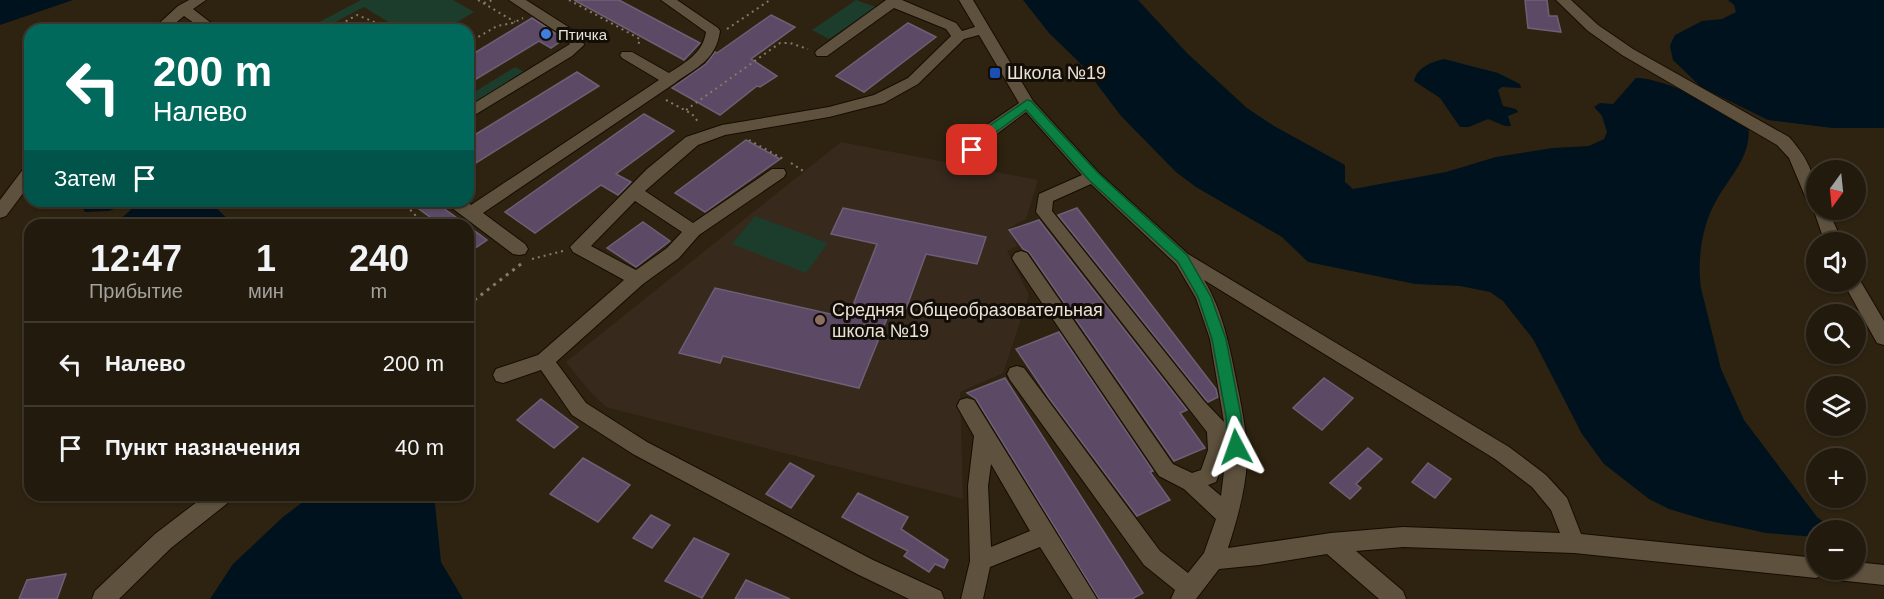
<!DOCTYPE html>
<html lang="ru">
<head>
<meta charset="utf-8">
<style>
	body { margin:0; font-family:Helvetica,sans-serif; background:#2a2315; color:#f1f3f6; height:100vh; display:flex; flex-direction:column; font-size:22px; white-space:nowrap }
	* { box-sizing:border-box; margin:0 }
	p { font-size:20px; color:#a2a19d }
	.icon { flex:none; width:33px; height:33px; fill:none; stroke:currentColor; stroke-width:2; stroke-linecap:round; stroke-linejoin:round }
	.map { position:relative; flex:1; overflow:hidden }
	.drawer { position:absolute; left:24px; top:219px; width:450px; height:282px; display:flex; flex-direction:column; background:#221a0c; border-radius:18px; box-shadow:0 2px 4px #0004,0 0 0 2px #3f382d }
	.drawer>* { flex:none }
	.guide { position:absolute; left:24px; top:24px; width:450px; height:183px; border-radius:18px; box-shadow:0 2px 4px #0004,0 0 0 2px #3f382d; background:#00695c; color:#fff; overflow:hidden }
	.needle { width:39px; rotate:195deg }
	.controls { position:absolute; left:1806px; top:160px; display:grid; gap:12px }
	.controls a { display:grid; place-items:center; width:60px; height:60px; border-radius:50%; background:#221a0c; box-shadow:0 2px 4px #0004,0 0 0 2px #3f382d; font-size:30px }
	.pin { position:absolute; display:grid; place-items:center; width:51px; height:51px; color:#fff; margin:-26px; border-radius:12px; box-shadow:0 3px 9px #0006 }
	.me { position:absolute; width:66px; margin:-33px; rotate:356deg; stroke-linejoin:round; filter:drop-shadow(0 0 4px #0008) }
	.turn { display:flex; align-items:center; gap:21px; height:126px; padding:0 30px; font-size:27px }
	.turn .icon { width:78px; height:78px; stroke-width:2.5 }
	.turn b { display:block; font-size:42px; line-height:51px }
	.then { display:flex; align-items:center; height:57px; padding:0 30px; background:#0003; gap:12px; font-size:22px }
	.eta { display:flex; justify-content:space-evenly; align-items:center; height:102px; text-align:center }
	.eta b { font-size:36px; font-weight:700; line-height:42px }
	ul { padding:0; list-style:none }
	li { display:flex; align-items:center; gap:18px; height:84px; padding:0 30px; border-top:2px solid #3f382d }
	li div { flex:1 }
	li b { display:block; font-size:22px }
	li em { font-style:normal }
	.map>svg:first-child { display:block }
	.education { fill:#38291d }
	.green { fill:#1c3c2c }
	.water { fill:#00121e }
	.building { fill:#5b4965; stroke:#6d6075; stroke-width:1.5 }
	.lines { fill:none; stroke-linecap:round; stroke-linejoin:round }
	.minor-casing { stroke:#160c00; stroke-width:2 }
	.path-far1 { stroke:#847a6b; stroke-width:2; stroke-dasharray:2 4; stroke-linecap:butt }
	.path { stroke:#847a6b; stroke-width:3; stroke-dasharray:3 5; stroke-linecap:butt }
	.minor { fill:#5e523e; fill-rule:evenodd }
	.route { fill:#0b8043; stroke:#07532c; stroke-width:1.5 }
	.shop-dot { fill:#3f7fe0; stroke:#120d06; stroke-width:2 }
	.transit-dot { fill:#1a4fb4; stroke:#120d06; stroke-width:2 }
	.education-dot { fill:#8d6e63; stroke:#120d06; stroke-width:2 }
	.labels { text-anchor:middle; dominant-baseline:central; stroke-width:6; stroke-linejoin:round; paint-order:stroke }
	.far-poi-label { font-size:15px; fill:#eae2d6; stroke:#120d06; text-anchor:start }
	.poi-label { font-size:18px; fill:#eae2d6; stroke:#120d06; text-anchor:start }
</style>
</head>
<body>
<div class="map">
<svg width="1884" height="599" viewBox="0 0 1884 599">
	<rect width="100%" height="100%" fill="#2e2310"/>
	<polygon class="education" points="841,142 1038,180 1026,219 1009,228 1017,246 1007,251 1029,295 1003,373 960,392 963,499 606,407 586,387 566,362"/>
	<g class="green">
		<polygon points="361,0 453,0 474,12 444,30 401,30 364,7 320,30 304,30"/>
		<polygon points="856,0 876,7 829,39 812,30"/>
		<polygon points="515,67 528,74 468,112 468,96"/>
		<polygon points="755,216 828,243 806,273 732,244"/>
	</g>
	<g class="water">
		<polygon points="0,0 73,0 0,25"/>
		<path d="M1023,0H1138L1187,53L1247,108L1274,126L1345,165V182L1353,189L1446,172L1496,157L1553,148L1589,146L1604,139L1607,132L1602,116L1594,107L1600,103L1613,104L1636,78C1666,78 1722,108 1748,125C1753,155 1730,176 1716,201C1702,225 1697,260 1701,288L1721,369L1744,420L1817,517L1835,531H1816V537L1766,533L1706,520L1669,509L1649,499L1604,464L1582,434L1533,339L1503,301L1490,292L1460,286L1415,284L1308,262L1282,237L1196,187L1176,172L1121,116L1084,67L1049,33Z"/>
		<polygon points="1728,0 1884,0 1884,128 1832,128 1768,120 1701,87 1673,60 1670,46 1672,41 1675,35 1702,21 1722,19 1736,12 1734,5"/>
		<path d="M1444,59L1498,73L1520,84L1521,88L1502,87L1498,90L1503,106L1516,109L1518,112L1508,116L1511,126H1505L1488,119L1469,127H1460L1440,98L1414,81C1417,67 1432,62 1444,59Z"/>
		<polygon points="78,201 133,201 109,211 85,212"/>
		<polygon points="133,201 209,201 234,225 114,225 137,204"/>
		<polygon points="312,495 434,495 441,562 463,599 210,599 233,564 283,517"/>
	</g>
	<g class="building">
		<polygon points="574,0 619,0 700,43 684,60"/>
		<polygon points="1525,0 1547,0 1549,16 1557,16 1561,32 1528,28"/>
		<polygon points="771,15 795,27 751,59 777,76 760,87 757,86 720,115 672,88 706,64 715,52 717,53"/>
		<polygon points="532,18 564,39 551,48 539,41 468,84 468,57"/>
		<polygon points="908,23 936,37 864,92 836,76"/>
		<polygon points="577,72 599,86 468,168 468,139"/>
		<polygon points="644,114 674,131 616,174 631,182 618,195 601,185 535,233 505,212"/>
		<polygon points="746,140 780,159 705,212 675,193"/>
		<polygon points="408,201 433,201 467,225 441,225"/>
		<polygon points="843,208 986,237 977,264 926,254 906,309 892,306 859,388 723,356 720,363 679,353 715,288 848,318 877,244 831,234"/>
		<polygon points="1077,208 1216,389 1218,397 1208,402 1206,400 1058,215"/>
		<polygon points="1039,220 1187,410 1180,413 1205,448 1174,461 1029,252 1023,249 1009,230"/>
		<polygon points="643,222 670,241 636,267 607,248"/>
		<polygon points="468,226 487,240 468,253"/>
		<polygon points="1059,332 1153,471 1150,472 1170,500 1137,516 1049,398 1016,349"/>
		<polygon points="1005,378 1143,593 1132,599 1099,599 976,399 967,393"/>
		<polygon points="1324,378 1353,398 1322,430 1293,408"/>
		<polygon points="541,399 578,427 554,448 517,420"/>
		<polygon points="1368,448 1382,459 1356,484 1361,488 1350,499 1330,483"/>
		<polygon points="583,458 630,485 598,522 550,494"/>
		<polygon points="790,463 814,476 791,508 766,494"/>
		<polygon points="1428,463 1451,479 1435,498 1412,482"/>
		<polygon points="858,493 908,517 901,529 948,560 944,568 935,564 929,572 904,556 908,551 842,517"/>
		<polygon points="651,515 670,525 652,548 633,538"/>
		<polygon points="694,538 729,554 702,598 665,581"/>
		<polygon points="66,574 57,599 19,599 27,580"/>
		<polygon points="746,580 790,599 735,599"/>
	</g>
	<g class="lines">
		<defs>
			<g id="minor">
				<polygon points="189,0 206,0 193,9 220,30 204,30 184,16 167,30 152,30 178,6"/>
				<polygon points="509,0 526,0 581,35 584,45 572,56 468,119 468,107 570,44 569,40"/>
				<path d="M661,0H677L718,28L720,31C716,60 697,67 675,83L483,213L525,244L528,249L525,254L519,255L513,254L448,205L446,201H466L471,205L659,80L622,58L620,55L622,52H632L669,73C686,62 703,53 706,32Z"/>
				<path d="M886,0H902L956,23L962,31L975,27L959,0H973L1033,101L1099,173L1188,254L1509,447L1546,475L1567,498L1581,534L1816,558V570H1826L1824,575L1816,578L1574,553L1403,547L1356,551L1403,591L1406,599H1379L1327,554L1259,565L1219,569L1196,599H1171L1175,590L1144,565L1010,380L1007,374L1010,368L1017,366L1024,368L1160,551L1188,573L1204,553L1216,519L1184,489L1159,476L1015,263L1012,258L1015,253L1021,251L1027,253L1173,464L1192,473L1201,470L1208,450L1207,432L1036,212L1039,194L1082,175L1026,112L990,139L966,169H954L952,165L978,131L1019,103L979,35L964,39L918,84L884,103L829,117L725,135L698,145L645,191L693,223L772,169H784L786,173L784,177L699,235L679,258L643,284L556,362L586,403L647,442L873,560L941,591L944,599H909L857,574L633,454L572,415L541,370L503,383L496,381L493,375L496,369L538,355L624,280L573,252L570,247L647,169L686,137L722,125L829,107L874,95L908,78L951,36L946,29L894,8L827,56H817L815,53L817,50ZM1091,184L1176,264L1196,298L1210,339L1224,422L1204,401L1052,211L1053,201ZM635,201L682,232L667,248L636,270L591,246ZM1204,280L1495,459L1532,487L1551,510L1560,533L1403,527L1331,533L1228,548C1237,520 1245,492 1247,462C1248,440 1243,416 1239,394C1231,355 1225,315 1204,280ZM1226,455L1221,496L1208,485L1216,482Z"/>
				<path d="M1556,0H1571L1598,25L1633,49L1789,137C1811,162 1816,177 1816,210H1828L1843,243H1825L1813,208L1808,203L1789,158L1777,145L1622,55L1588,31Z"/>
				<polygon points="30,166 30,184 6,216 0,218 0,200 24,168"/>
				<polygon points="1856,276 1858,277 1884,321 1884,345 1877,343 1843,282 1856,282"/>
				<path d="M967,398L974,400L1097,599H1073L1040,547L990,567L983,599H961L970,561L968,486L974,436L957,406L960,400ZM991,464L1030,531L991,547L988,486Z"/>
				<polygon points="206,495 232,495 229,502 171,548 119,599 92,599 95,591 155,534"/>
				<polygon points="1856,562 1884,565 1884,585 1837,580 1829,577 1826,570 1856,570"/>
			</g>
		</defs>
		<use href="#minor" class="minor-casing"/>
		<g class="path-far1">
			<polyline points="478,0 515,22"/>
			<polyline points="569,0 640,39 638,46"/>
			<polyline points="484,3 493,0"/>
			<polyline points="727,29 770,0"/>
			<polyline points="330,30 357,15 394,30"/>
			<polyline points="468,43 497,26 513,23 523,18"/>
			<polyline points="666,100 692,114 699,123"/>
			<polyline points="686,110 780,43 790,43 808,49"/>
			<polyline points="749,140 785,160"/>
			<polyline points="791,163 805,172"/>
			<polyline points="402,201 418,218 417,225"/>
			<polyline points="532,259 563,251"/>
		</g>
		<polyline class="path" points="468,305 521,264"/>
		<use href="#minor" class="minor"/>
	</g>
	<polygon class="route" points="1027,100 1031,101 1098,173 1187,255 1211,297 1226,339 1241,416 1243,447 1241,452 1236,454 1230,452 1228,447 1226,416 1212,339 1198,297 1178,262 1089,180 1026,110 988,138 976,153 968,153 966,150 980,132"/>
	<circle class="shop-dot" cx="546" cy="34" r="6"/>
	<rect class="transit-dot" x="989" y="67" width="12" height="12" rx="3"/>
	<circle class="education-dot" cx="820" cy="320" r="6"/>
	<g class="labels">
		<g class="far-poi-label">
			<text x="558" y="34">Птичка</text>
		</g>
		<g class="poi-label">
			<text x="1007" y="73">Школа №19</text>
			<text x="832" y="310">Средняя Общеобразовательная<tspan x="832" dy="21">школа №19</tspan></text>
		</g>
	</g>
</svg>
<div class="controls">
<a><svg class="needle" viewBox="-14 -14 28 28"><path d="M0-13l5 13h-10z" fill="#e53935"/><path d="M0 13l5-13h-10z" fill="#a2a19d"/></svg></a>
<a><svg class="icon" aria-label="sound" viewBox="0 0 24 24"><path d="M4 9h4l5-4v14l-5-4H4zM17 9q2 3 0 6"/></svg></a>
<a><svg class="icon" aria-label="search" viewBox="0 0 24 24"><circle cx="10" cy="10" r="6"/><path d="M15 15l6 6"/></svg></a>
<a><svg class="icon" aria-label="layers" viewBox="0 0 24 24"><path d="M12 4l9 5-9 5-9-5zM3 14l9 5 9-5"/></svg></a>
<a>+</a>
<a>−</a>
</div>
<div class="pin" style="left:972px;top:150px;background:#d93025"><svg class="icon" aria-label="arrive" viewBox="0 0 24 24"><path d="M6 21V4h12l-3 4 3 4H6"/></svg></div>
<svg class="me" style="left:1236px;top:447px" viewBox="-20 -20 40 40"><path d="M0-17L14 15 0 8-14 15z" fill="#0b8043" stroke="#fff" stroke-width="4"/></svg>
<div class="guide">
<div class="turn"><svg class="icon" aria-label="left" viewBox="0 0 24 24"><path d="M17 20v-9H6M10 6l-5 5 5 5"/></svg><div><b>200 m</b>Налево</div></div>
<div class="then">Затем<svg class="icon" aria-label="arrive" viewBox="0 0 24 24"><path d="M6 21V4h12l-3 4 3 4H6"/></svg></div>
</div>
<section class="drawer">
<div class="eta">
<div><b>12:47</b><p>Прибытие</p></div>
<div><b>1</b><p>мин</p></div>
<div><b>240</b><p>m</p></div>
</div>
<ul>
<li><svg class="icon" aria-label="left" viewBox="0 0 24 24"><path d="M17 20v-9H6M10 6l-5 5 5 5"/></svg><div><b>Налево</b></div><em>200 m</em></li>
<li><svg class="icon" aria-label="arrive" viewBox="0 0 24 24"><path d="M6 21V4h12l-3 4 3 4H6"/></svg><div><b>Пункт назначения</b></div><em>40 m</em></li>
</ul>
</section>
</div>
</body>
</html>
